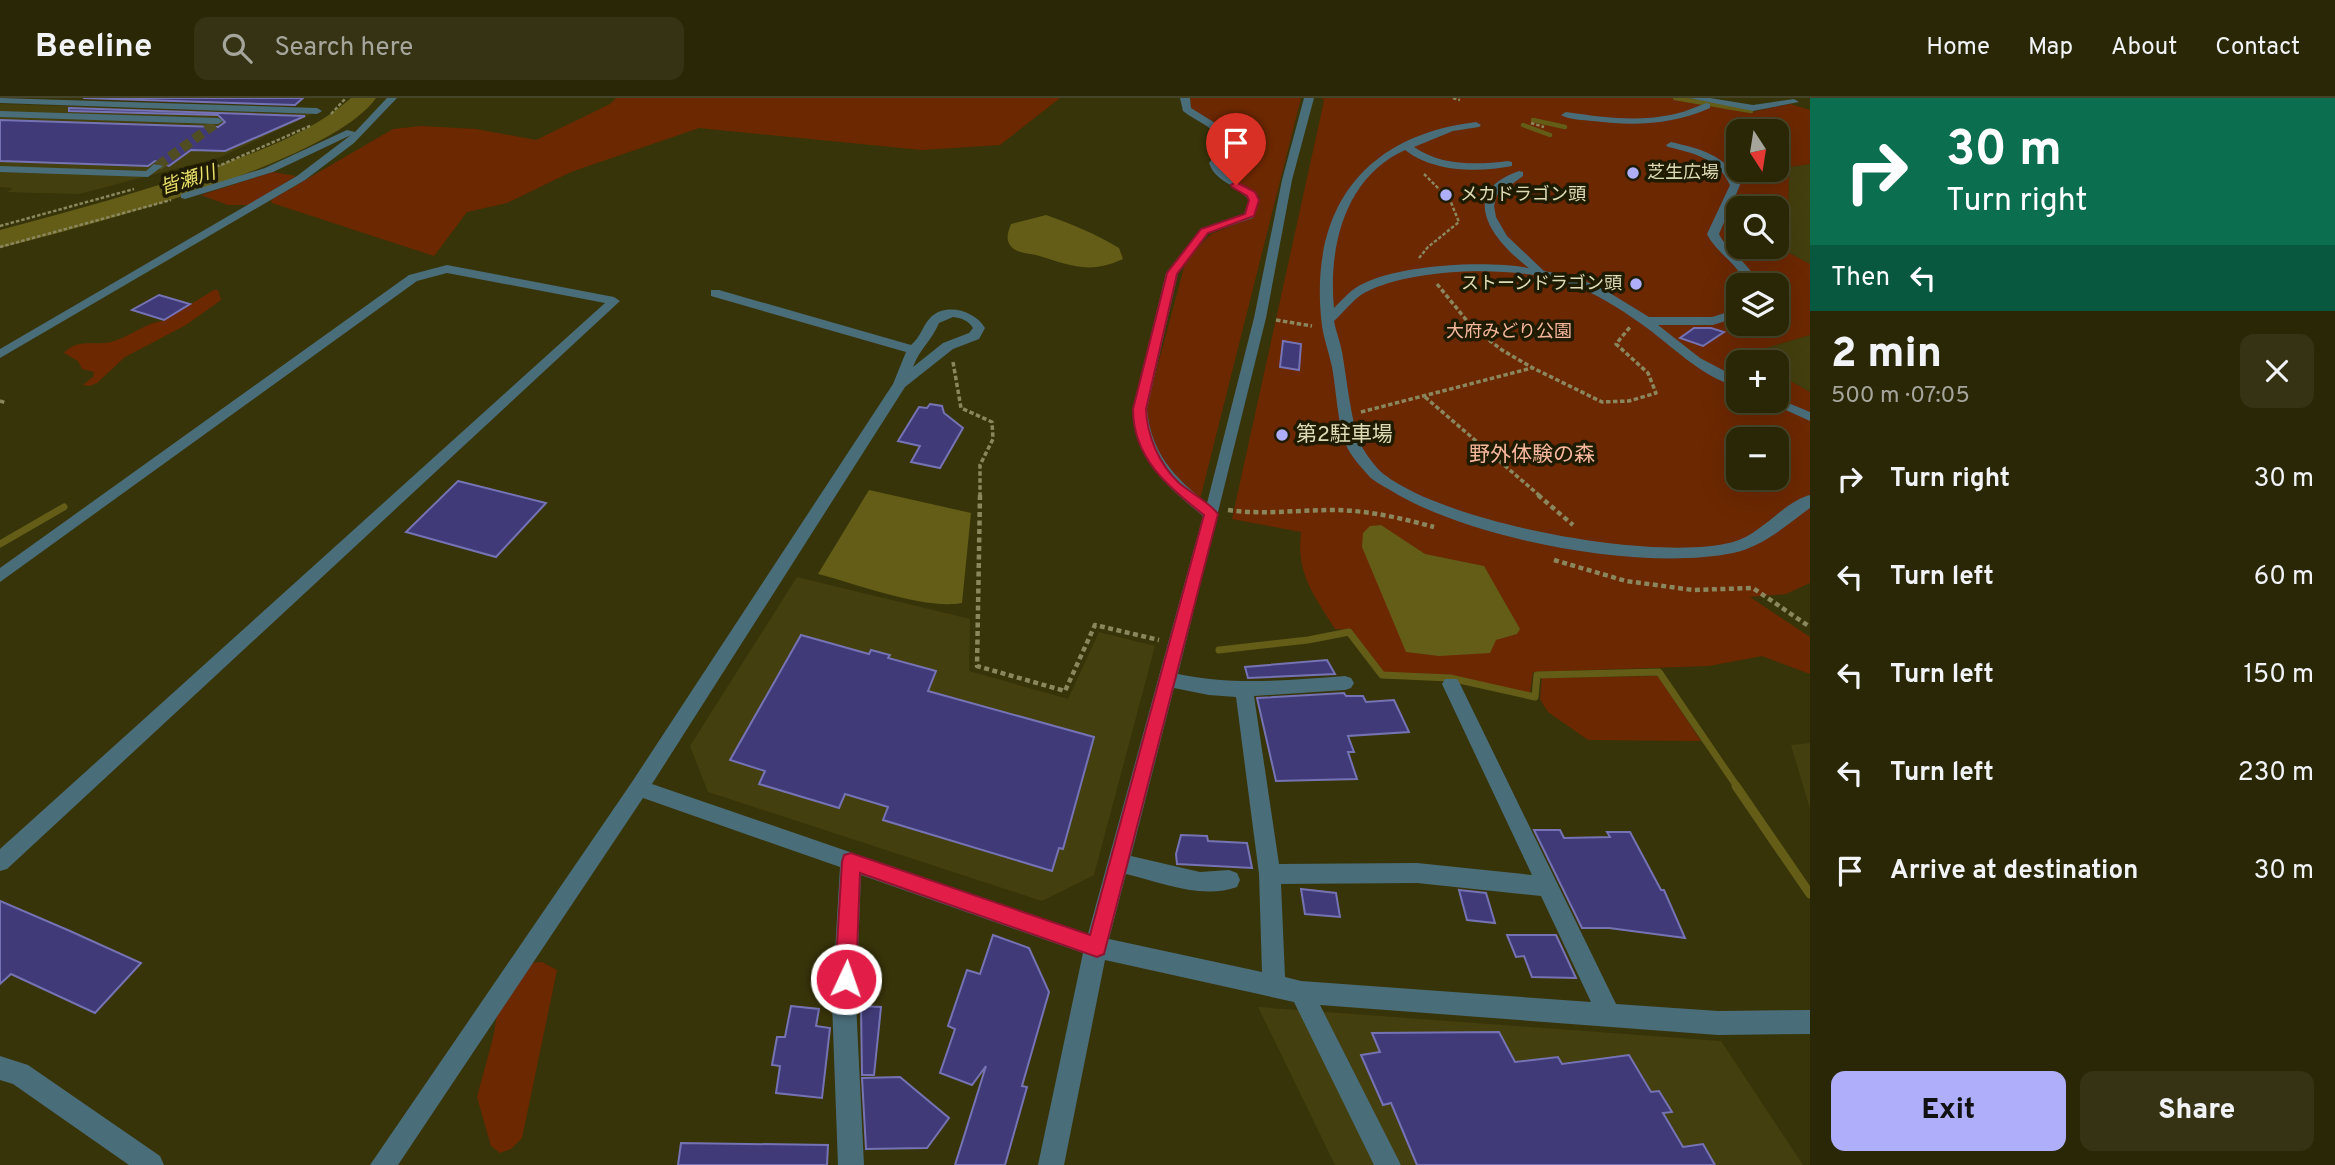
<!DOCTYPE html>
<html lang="en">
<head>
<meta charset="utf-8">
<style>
	body { margin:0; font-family:Overpass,"Noto Sans JP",sans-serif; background:#363315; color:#f1f3f6; height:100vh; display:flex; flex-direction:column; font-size:26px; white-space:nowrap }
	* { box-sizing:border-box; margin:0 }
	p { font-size:23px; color:#a5a59b }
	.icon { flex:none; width:38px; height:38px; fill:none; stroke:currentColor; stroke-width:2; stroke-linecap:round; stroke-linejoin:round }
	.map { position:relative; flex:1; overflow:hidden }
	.panel { display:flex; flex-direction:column; background:#2a2707; width:525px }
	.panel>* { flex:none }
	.guide { background:#0b6e4f; color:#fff; overflow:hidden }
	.needle { width:46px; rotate:168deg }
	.fabs { position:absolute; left:1726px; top:21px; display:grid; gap:14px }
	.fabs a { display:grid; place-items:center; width:63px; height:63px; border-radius:14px; background:#2a2707; box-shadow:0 7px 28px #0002,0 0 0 2px #464428; font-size:35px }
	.pin { position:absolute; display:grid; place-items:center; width:60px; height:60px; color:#fff; margin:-72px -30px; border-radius:50% 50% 50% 0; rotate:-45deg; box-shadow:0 0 7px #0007 }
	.pin .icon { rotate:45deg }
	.me { position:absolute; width:77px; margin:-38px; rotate:3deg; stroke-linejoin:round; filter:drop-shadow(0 0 5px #0008) }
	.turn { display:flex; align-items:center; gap:24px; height:147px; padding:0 21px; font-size:32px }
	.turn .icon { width:91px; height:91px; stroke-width:2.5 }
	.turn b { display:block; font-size:49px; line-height:60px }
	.then { display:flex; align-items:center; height:66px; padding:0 21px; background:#0003; gap:14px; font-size:26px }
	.round { display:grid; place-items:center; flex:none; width:74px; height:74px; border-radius:14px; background:#363315 }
	.summary { display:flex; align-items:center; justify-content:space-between; height:119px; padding:0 21px }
	h1 { font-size:42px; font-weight:800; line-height:52px }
	.primary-button { display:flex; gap:14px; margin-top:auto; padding:14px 21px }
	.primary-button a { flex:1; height:80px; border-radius:14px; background:#afaefa; color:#111; font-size:28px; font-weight:800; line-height:80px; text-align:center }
	.primary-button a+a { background:#363315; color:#f1f3f6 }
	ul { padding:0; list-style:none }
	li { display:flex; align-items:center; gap:21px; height:98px; padding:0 21px }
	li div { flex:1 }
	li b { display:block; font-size:26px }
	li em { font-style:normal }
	header { display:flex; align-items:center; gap:42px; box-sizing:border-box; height:98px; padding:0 35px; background:#2a2707; border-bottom:2px solid #464428 }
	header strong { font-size:33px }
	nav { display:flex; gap:38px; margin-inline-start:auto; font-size:24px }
	.search { width:490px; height:63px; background:#363315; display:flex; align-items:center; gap:18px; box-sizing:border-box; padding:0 24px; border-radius:14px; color:#a5a59b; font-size:26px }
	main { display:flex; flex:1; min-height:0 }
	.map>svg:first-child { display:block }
	.built { fill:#433f0f }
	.green { fill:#6c2801; fill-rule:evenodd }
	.water { fill:#635d18 }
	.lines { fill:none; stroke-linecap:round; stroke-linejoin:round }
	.stream-far2 { stroke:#635d18; stroke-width:4.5 }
	.stream-far1 { stroke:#635d18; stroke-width:7 }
	.stream { stroke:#635d18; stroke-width:9 }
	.river { fill:#635d18; fill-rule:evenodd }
	.building { fill:#403b78; stroke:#7573b4; stroke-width:2 }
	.minor-tunnel { stroke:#514d23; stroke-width:10; stroke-dasharray:10 5; stroke-linecap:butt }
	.path-far2 { stroke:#8a875f; stroke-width:2.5; stroke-dasharray:3.5 2; stroke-linecap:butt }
	.path-far1 { stroke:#8a875f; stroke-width:3.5; stroke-dasharray:4.5 2.5; stroke-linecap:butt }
	.path { stroke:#8a875f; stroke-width:4.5; stroke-dasharray:5 3.5; stroke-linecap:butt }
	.minor { fill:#4a6d7a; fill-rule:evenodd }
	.route { fill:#e11d48; stroke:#92132f; stroke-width:2 }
	.poi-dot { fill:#afaefa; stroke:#1e1b00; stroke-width:2.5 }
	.labels { text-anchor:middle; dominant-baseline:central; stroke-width:7; stroke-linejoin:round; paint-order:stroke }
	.far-poi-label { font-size:18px; fill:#dedcb6; stroke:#1e1b00; text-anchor:start }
	.far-park-label { font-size:18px; fill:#f8b89d; stroke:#1e1b00 }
	.far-water-label { font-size:19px; font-style:italic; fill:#ebe16b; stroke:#1e1b00 }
	.poi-label { font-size:21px; fill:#dedcb6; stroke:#1e1b00; text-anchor:start }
	.park-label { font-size:21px; fill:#f8b89d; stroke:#1e1b00 }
</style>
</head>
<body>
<header>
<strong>Beeline</strong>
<div class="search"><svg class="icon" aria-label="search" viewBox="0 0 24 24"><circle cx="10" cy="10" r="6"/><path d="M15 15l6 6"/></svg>Search here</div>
<nav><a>Home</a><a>Map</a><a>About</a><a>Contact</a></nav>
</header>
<main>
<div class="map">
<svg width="1810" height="1067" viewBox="0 0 1810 1067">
	<rect width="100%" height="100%" fill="#383409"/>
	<g class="built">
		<polygon points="0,6 312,16 221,59 79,96 8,94 12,90 0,89"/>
		<polygon points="1810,66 1810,166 1776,148 1776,127 1788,120 1789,69"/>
		<polygon points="1810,237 1810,294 1776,275 1776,264 1758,264 1744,256"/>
		<polygon points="797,479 970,521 969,573 1068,601 1099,534 1155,548 1094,777 1042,803 708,694 690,648"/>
		<polygon points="1810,645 1810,711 1791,647"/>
		<polygon points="1258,909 1721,943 1803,1067 1335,1067"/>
	</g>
	<g class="green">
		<polygon points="616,0 1060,0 1000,47 922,52 699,30 571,74 507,105 467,114 434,158 272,105 271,102 393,31 421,28 476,31 536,42 610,6"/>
		<polygon points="1190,0 1301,0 1200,401 1177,383 1155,352 1146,311 1186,162 1211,136 1254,119 1260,99 1223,77 1218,65 1233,48 1231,38 1191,11"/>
		<path d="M1322,0H1671L1752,14L1790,6L1810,12V66L1789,69L1788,120L1776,127V110H1738V149L1776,148L1810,166V237L1745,256L1758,264H1738V303H1776V275L1810,294V485L1786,496L1750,499L1810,539V576L1762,558L1709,568L1533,574L1530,595L1450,577L1383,575L1351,532L1335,531C1314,497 1296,476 1301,434L1232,421L1324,3ZM1738,33H1776V72H1738ZM1738,187H1776V226H1738ZM1738,341H1776V380H1738Z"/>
		<polygon points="273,74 296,78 249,107 228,107 201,97"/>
		<path d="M214,192H218L221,202L186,227L125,259L97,285L90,288L83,287L93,279L94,274L82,271L78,263L64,255C77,240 94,248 111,244C130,239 144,225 163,223Z"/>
		<polygon points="1658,578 1701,643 1588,642 1548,614 1540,601 1542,580"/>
		<polygon points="542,864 557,872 522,1040 511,1051 500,1055 491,1048 477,999 493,940 497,917 530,865"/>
	</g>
	<g class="water">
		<path d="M1046,117C1072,126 1096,136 1119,150L1123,161C1088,177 1070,167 1036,157C1027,155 1015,155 1010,147C1005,140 1009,132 1011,126Z"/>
		<path d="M869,392L971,415L962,505C925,512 857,486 818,476Z"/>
		<polygon points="1381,427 1425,456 1484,468 1520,531 1517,536 1496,542 1490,555 1439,558 1406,554 1362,449 1363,435 1370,428"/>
	</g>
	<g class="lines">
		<g class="stream-far2">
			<polyline points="1675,0 1751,13"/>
			<polyline points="1533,22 1565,29"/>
			<polyline points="1523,27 1550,37"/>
		</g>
		<g class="stream-far1">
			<polyline points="0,446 64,409"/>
			<polyline points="1219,552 1308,542 1349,534 1382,577 1450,580 1535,599 1537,577 1659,574 1738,690"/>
		</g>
		<polyline class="stream" points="1736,688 1810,796"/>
		<path class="river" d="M351,0H376C331,65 82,129 0,150V132C72,113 144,93 214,69C263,52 312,34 351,0Z"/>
	</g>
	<g class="building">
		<polygon points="83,0 303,0 295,7"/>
		<polygon points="69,10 305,18 225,53 191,52 169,68 155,63 148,68 0,63 0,22 218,29 225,24 218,17 69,13"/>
		<polygon points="159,197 190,206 164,222 132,212"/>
		<polygon points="1694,230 1711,230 1724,234 1703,248 1680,240"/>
		<polygon points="1283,243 1301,246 1299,272 1280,269"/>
		<polygon points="930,306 942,308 944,315 963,330 940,370 911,364 920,348 898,343 919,309 927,310"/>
		<polygon points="458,383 546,405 496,459 406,434"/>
		<polygon points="801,537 869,556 871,552 890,557 888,560 936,573 928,593 1094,639 1063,751 1059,750 1052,773 883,722 888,709 845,696 839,710 759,686 765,673 730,662"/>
		<polygon points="1327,562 1335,576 1248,580 1245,569"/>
		<polygon points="1344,595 1346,598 1363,598 1366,604 1394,602 1409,634 1348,638 1354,654 1348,654 1357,681 1276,683 1257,600"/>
		<polygon points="1534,732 1560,732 1564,740 1610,739 1607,734 1630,734 1661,792 1664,792 1685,840 1609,830 1582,830"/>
		<polygon points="1181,737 1207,738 1208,743 1247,745 1252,770 1177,766 1176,756"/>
		<polygon points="1301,791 1336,795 1340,819 1305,816"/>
		<polygon points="1459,792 1486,795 1495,825 1467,822"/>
		<polygon points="0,803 70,833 141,865 95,915 11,876 0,886"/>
		<polygon points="993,837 1029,850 1049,894 1022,988 1027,989 1005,1067 955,1067 986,968 972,987 940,975 955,931 948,928 967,872 980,876"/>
		<polygon points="1507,837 1556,837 1576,880 1532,879 1524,858 1516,859"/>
		<polygon points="791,908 819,911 816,928 830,930 822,1000 776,995 780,968 772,967 777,939 785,939"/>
		<polygon points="861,908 881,909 874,977 862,977"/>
		<polygon points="1499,934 1515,964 1558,959 1562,966 1629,957 1651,994 1659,993 1672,1014 1663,1015 1683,1049 1703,1046 1715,1067 1417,1067 1391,1005 1383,1007 1361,957 1380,954 1372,935"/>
		<polygon points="900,979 949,1020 927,1050 866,1051 862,980"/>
		<polygon points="681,1045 828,1047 827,1067 678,1067"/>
	</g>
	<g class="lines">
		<polyline class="minor-tunnel" points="158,68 216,25"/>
		<g class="path-far2">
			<polyline points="1453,0 1460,2"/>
			<polyline points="331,16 346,0"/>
			<polyline points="1531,25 1544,29"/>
			<polyline points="1424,76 1441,93"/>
			<polyline points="163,83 221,67 312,27"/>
			<polyline points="0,128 134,91"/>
			<polyline points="0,149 171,102"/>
			<polyline points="1419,160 1428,149 1459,124 1450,102"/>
		</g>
		<g class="path-far1">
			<polyline points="1437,186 1472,229 1502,252 1533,270 1602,304 1629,303 1656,295 1648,275 1616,246 1630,229"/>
			<polyline points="1276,222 1312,228"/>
			<polyline points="953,264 961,310 992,324 993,341 980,367 980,398"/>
			<polyline points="1425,299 1540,398"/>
			<polyline points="0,303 6,305"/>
			<polyline points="1361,314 1532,270"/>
		</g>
		<g class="path">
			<polyline points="980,397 977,568 1065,593 1095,527 1159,542"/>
			<polyline points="1538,397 1573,427"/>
			<path d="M1228,412C1263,417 1297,412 1332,412C1367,412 1401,420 1434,429"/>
			<polyline points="1554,462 1626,483 1693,492 1753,490 1810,529"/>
		</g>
		<g class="minor">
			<polygon points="0,0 317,10 322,13 317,16 0,5"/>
			<polygon points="387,0 397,0 354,45 305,82 0,260 0,251 297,78 351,37 273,74 185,101 181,100 181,96 265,70 347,32 355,34"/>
			<path d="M1180,0H1190L1191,10L1220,28L1233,48L1219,65C1226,84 1249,86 1259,102L1253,120L1209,135L1178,175L1147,311C1151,354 1173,379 1207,405L1254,220L1282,82L1304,0H1314L1292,82L1266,220L1178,576C1234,588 1288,582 1345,578L1351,580L1354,585L1351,590L1345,592L1254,598L1279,766L1417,765L1532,777L1442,586L1445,581H1457L1460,586L1616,906L1718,913L1810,912V936L1718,937L1320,907L1401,1067H1374L1294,904L1105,862L1064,1067H1038L1083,855L861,777L856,905L864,1067H838L832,905L840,769L643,700L398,1067H370L632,684L893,286L906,254L711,198V192H719L911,247C921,239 922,228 931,219C946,204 976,213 985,230L979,241L953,251L905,289L652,686L1088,836L1203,418C1165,387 1137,363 1133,311L1166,175L1201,131L1244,116L1249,102C1237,86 1216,85 1209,65L1223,48C1217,29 1197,24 1183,13ZM953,219C961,220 968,222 973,230L969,235L943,245L913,269C919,252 932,242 939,225ZM1174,590L1209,597L1236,599L1259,776L1262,874L1109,841L1126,776C1160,784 1202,802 1237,789L1240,782L1237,775L1229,772L1200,774L1131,758ZM1417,785L1541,798L1591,904L1301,883L1285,879L1281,786Z"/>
			<polygon points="1689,0 1710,0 1753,7 1794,1 1799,4 1753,13"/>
			<path d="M1707,5L1710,6V10C1672,27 1634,28 1593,23C1583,22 1570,22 1561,17L1566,14C1600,19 1636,24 1670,17C1683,15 1695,9 1707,5Z"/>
			<polygon points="0,13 218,20 223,23 218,26 0,19"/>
			<path d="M1476,24L1481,27L1479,29L1453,33L1414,49C1441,68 1477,67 1508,63L1512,64V68C1478,75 1433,74 1405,52C1345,79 1328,149 1334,210C1340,204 1347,196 1354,191C1389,166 1487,162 1529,170C1494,144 1455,95 1519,73L1523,74V78L1497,97L1494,108L1496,119L1507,138L1544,173L1576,179L1605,192L1649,219H1712L1738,211V219L1713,227H1658L1700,260L1738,280V289C1699,278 1672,247 1640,225C1619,210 1595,195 1570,186C1519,167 1415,169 1366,194C1354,200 1344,214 1334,223C1336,234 1340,243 1342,254C1346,275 1352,331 1361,347C1365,355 1374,367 1380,373C1440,425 1657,465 1733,444C1762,436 1783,404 1810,397V410C1787,427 1762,449 1733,455C1642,474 1468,441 1390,392C1382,387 1373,383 1368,377C1361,369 1350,357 1346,347C1338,328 1336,290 1332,269C1329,255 1324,241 1322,228C1308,114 1361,38 1476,24Z"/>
			<path d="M1671,44C1701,51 1727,57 1740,87L1719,136C1729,156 1751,165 1758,187H1746C1739,166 1717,156 1707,136L1730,87C1718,60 1693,55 1668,49L1666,47Z"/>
			<polygon points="154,66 163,68 148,79 0,74 0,68 146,73"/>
			<polygon points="447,167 614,199 620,203 7,771 0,773 0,751 605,205 447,175 417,183 0,484 0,470 409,177"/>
			<polygon points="1776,300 1810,314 1810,323 1766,303 1776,303"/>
			<polygon points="0,958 28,967 160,1058 164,1067 129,1067 13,986 0,982"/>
		</g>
	</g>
	<path class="route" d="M1236,84L1255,94L1259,102L1254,118L1208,135L1177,176L1146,311C1147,338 1159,366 1179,385C1192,396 1208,403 1218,416L1104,856L1097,859L860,775L856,881L853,889L846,892L838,889L835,881L842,764L844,757L851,755L1090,837L1204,417C1168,389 1133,360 1133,311L1167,175L1201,131L1245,116L1249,102L1247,98L1232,89L1231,87Z"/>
	<g class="poi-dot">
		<circle cx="1633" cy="75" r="7"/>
		<circle cx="1446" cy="97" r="7"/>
		<circle cx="1636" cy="186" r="7"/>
		<circle cx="1282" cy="337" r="7"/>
	</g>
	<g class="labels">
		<g class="far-poi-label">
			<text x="1647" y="75">芝生広場</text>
			<text x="1460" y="97">メカドラゴン頭</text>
			<text x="1622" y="186" text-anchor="end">ストーンドラゴン頭</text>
		</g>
		<g class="far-park-label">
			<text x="1509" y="234">大府みどり公園</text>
		</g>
		<g class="far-water-label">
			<text transform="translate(188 83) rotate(-17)">皆瀬川</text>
		</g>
		<g class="poi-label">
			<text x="1296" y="337">第2駐車場</text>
		</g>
		<g class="park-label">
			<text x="1532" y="357">野外体験の森</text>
		</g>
	</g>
</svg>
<div class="fabs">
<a><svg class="needle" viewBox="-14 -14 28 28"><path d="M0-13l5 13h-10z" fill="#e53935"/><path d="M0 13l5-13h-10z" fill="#a5a59b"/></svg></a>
<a><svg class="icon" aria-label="search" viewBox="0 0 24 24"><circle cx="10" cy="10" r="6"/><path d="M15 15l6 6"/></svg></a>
<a><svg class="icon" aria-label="layers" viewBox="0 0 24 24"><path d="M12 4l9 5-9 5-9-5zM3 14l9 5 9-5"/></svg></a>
<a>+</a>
<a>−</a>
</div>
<div class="pin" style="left:1236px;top:87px;background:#d93025"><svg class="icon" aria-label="arrive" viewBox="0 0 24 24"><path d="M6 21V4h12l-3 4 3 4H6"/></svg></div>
<svg class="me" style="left:846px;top:881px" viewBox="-20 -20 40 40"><circle r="17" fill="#e11d48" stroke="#fff" stroke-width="3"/><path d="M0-11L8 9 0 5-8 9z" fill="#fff"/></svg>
</div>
<section class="panel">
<div class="guide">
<div class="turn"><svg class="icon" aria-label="right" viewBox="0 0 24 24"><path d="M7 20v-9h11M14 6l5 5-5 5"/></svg><div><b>30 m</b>Turn right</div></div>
<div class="then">Then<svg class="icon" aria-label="left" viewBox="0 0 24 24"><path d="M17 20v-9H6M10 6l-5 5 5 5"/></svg></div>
</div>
<div class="summary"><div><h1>2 min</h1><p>500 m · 07:05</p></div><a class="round"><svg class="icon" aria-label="close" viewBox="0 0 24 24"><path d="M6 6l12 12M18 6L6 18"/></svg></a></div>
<ul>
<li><svg class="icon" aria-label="right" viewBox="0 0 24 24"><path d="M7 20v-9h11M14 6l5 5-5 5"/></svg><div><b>Turn right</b></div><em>30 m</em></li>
<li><svg class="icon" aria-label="left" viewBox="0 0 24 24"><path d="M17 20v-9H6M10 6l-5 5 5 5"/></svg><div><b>Turn left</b></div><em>60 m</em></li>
<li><svg class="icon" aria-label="left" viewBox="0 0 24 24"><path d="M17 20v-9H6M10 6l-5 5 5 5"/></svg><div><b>Turn left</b></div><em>150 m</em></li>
<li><svg class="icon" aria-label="left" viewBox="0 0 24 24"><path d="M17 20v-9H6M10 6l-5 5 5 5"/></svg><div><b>Turn left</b></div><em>230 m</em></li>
<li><svg class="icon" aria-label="arrive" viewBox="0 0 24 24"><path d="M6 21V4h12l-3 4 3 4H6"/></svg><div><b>Arrive at destination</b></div><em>30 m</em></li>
</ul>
<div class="primary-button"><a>Exit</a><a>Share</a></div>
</section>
</main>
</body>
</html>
